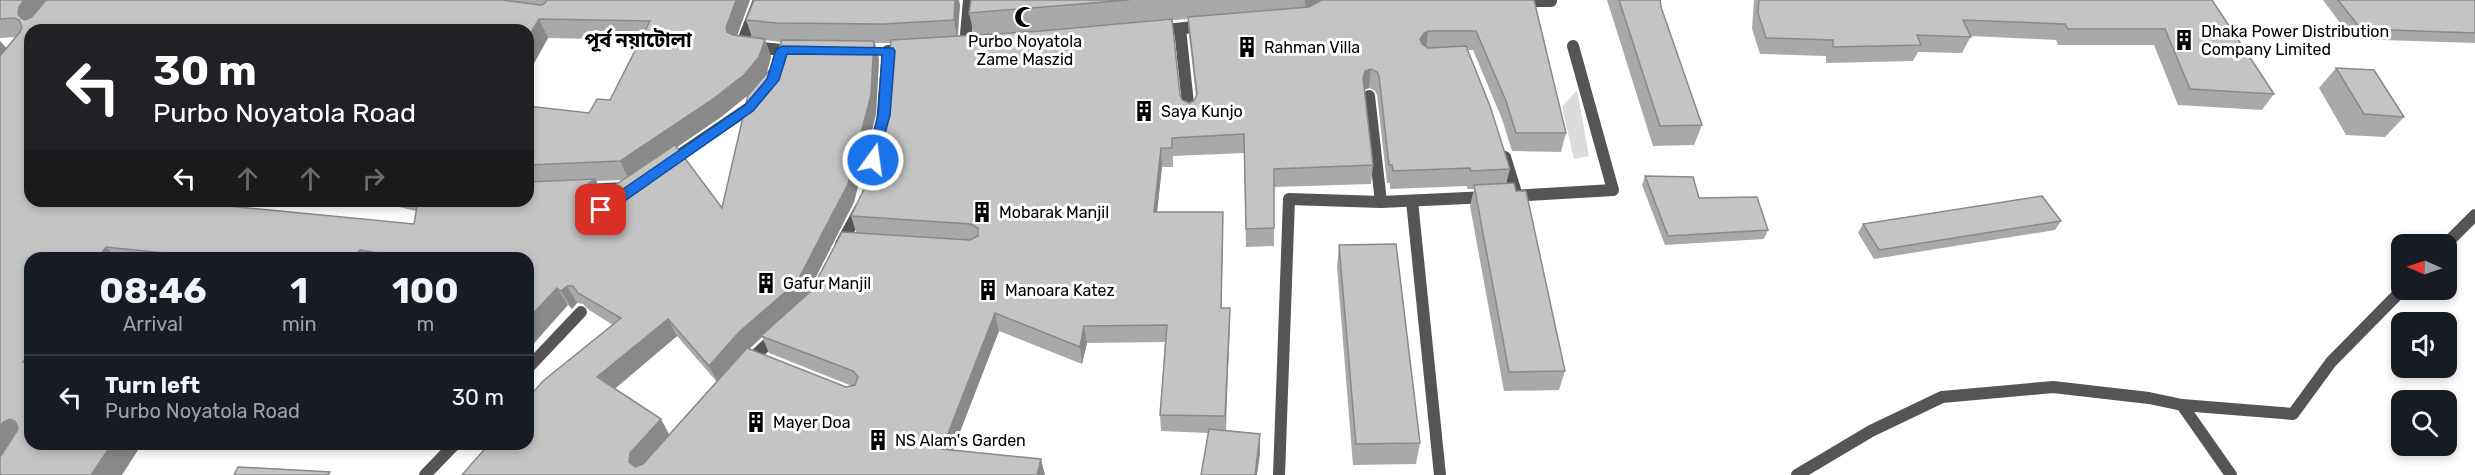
<!DOCTYPE html>
<html lang="en">
<head>
<meta charset="utf-8">
<style>
	body { margin:0; font-family:Rubik,"Noto Sans Bengali",sans-serif; background:#20242c; color:#f1f3f6; height:100vh; display:flex; flex-direction:column; font-size:22px; white-space:nowrap }
	* { box-sizing:border-box; margin:0 }
	p { font-size:20px; color:#9ea1a6 }
	.icon { flex:none; width:33px; height:33px; fill:none; stroke:currentColor; stroke-width:2; stroke-linecap:round; stroke-linejoin:round }
	.map { position:relative; flex:1; overflow:hidden }
	.details { position:absolute; left:24px; top:252px; width:510px; height:198px; display:flex; flex-direction:column; background:#171b24; border-radius:18px; box-shadow:0 3px 9px #0003 }
	.details>* { flex:none }
	.banner { position:absolute; left:24px; top:24px; width:510px; height:183px; border-radius:18px; box-shadow:0 3px 9px #0003; background:#202124; color:#fff; overflow:hidden }
	.needle { width:39px; rotate:272deg }
	.fabs { position:absolute; left:2391px; top:234px; display:grid; gap:12px }
	.fabs a { display:grid; place-items:center; width:66px; height:66px; border-radius:12px; background:#171b24; box-shadow:0 3px 9px #0003; font-size:30px }
	.pin { position:absolute; display:grid; place-items:center; width:51px; height:51px; color:#fff; margin:-26px; border-radius:12px; box-shadow:0 3px 9px #0006 }
	.me { position:absolute; width:66px; margin:-33px; rotate:14deg; stroke-linejoin:round; filter:drop-shadow(0 0 4px #0008) }
	.turn { display:flex; align-items:center; gap:21px; height:126px; padding:0 30px; font-size:27px }
	.turn .icon { width:78px; height:78px; stroke-width:2.5 }
	.turn b { display:block; font-size:42px; line-height:51px }
	.lanes { display:flex; align-items:center; height:57px; padding:0 30px; background:#0003; justify-content:center; gap:30px; direction:ltr }
	.lanes .off { opacity:.35 }
	.eta { display:flex; justify-content:space-evenly; align-items:center; height:102px; text-align:center }
	.eta b { font-size:36px; font-weight:700; line-height:42px }
	ul { padding:0; list-style:none }
	li { display:flex; align-items:center; gap:18px; height:84px; padding:0 30px; border-top:2px solid #363941 }
	li div { flex:1 }
	li b { display:block; font-size:22px }
	li em { font-style:normal }
	.map>svg:first-child { display:block }
	.green { fill:#dcdcdc }
	.lines { fill:none; stroke-linecap:round; stroke-linejoin:round }
	.minor { stroke:#555; stroke-width:12 }
	.wall { fill:#a9a9a9; fill-rule:evenodd }
	.shaded-wall { fill:#898989 }
	.building { fill:#c4c4c4; stroke:#898989; stroke-width:1.5 }
	.route { fill:#1a73e8; stroke:#114b97; stroke-width:1.5 }
	.labels { text-anchor:middle; dominant-baseline:central; stroke-width:6; stroke-linejoin:round; paint-order:stroke }
	.poi-label { font-size:16px; fill:#000; stroke:#fff; text-anchor:start }
	.quarter-label { font-size:20px; font-weight:bold; fill:#000; stroke:#fff }
</style>
</head>
<body>
<div class="map">
<svg width="2475" height="475" viewBox="0 0 2475 475">
	<rect width="100%" height="100%" fill="#fff"/>
	<polygon class="green" points="1577,90 1589,156 1574,159 1562,107"/>
	<g class="lines">
		<g class="minor">
			<polyline points="759,0 741,46 782,50 778,62"/>
			<polyline points="1519,1 1551,1"/>
			<polyline points="1180,29 1189,113"/>
			<polyline points="1157,31 1203,26"/>
			<polyline points="965,46 969,0"/>
			<polyline points="1369,96 1381,202"/>
			<polyline points="882,123 888,51 907,50"/>
			<polyline points="1505,157 1517,196"/>
			<polyline points="668,163 749,108 756,99"/>
			<polyline points="586,190 626,188"/>
			<polyline points="1512,196 1613,190 1573,46"/>
			<polyline points="1412,201 1440,475"/>
			<polyline points="841,244 860,209"/>
			<polyline points="2446,244 2475,215"/>
			<polyline points="746,364 777,335"/>
			<polyline points="528,368 581,312"/>
			<polyline points="2182,405 2231,475"/>
			<polyline points="425,475 455,444"/>
			<polyline points="1279,475 1289,199 1381,202 1488,197"/>
			<polyline points="1797,475 1871,431 1942,397 2053,387 2149,398 2182,405 2293,414 2331,362 2402,290"/>
		</g>
	</g>
	<g class="wall">
		<path d="M0,0H750L737,36L752,37L746,20L960,5L958,36L974,35L969,13L971,0H1534L1566,133L1561,152L1512,151L1502,119L1473,50H1467L1510,169L1506,184L1565,371L1559,390L1504,391L1470,206L1474,189H1467V186L1390,189V183H1387L1377,95L1375,91L1369,88L1364,90L1373,165L1371,184L1274,187V246L1246,247L1244,153L1173,156V167H1162L1157,212L1223,230L1221,308H1230L1226,430L1260,434V454L1208,433L1161,431L1160,415L1165,342L1087,343L1082,364L999,331L953,450L462,475L613,325L589,310L583,304L577,303L572,309L568,305L528,258H30V444H215L212,449L140,447L0,475L6,48L16,37L0,38ZM1188,19L1189,36L1196,96L1194,101L1189,103L1182,100L1180,95L1172,20ZM30,30H528V64L533,65L548,38L641,40L610,100L589,113L528,106V201H374L416,211L414,224L182,202ZM765,40L781,42L773,66L766,74L771,57ZM875,43H891L887,98L864,189L851,216L856,232L811,291L807,295L854,202L876,114L879,59ZM748,95L722,208L677,147L721,117ZM622,180L602,193L596,181ZM677,336L717,382L669,434L615,389ZM762,337L769,353L852,386L846,387L749,349Z"/>
		<polygon points="1607,0 1660,0 1661,7 1702,125 1694,145 1653,146"/>
		<polygon points="1754,0 2212,0 2274,94 2262,110 2178,105 2154,45 2058,45 2056,40 1971,36 1962,53 1918,52 1913,61 1826,63 1826,56 1760,54 1752,29"/>
		<polygon points="2323,0 2475,0 2475,43 2352,39"/>
		<polygon points="2336,68 2404,117 2385,137 2346,135 2319,88"/>
		<polygon points="1645,176 1699,198 1768,230 1764,239 1665,245 1642,185"/>
		<polygon points="2061,221 2055,230 1874,259 1858,233 1863,224"/>
		<polygon points="1339,245 1420,443 1416,464 1353,465 1337,267"/>
	</g>
	<g class="shaded-wall">
		<polygon points="24,0 56,0 31,30 18,14 19,7"/>
		<polygon points="736,0 750,0 733,46 726,28"/>
		<polygon points="955,0 959,0 960,5 957,38 954,20"/>
		<polygon points="1305,0 1323,0 1305,9"/>
		<polygon points="539,19 548,38 533,65 528,55 528,38"/>
		<polygon points="1428,31 1426,50 1421,51 1420,39 1424,33"/>
		<polygon points="765,39 771,57 766,76 751,93 721,117 629,180 620,161"/>
		<polygon points="0,41 12,54 0,69"/>
		<polygon points="874,41 879,59 876,114 854,202 804,300 761,336 762,337 748,350 718,383 709,366"/>
		<polygon points="1371,69 1369,88 1364,90 1363,78 1365,71"/>
		<polygon points="1161,148 1162,167 1155,230 1154,212"/>
		<polygon points="595,179 605,197 593,210 583,192 586,185"/>
		<polygon points="1223,212 1223,230 1221,325 1221,308"/>
		<polygon points="106,247 117,258 98,258"/>
		<polygon points="360,250 366,258 354,258"/>
		<polygon points="567,286 577,303 572,309 561,291"/>
		<polygon points="557,288 568,305 528,350 528,319"/>
		<polygon points="1230,308 1230,326 1225,433 1225,416"/>
		<polygon points="995,313 999,331 947,465 942,449"/>
		<polygon points="668,319 677,336 608,394 597,377"/>
		<polygon points="1084,326 1087,343 1082,364 1080,347"/>
		<polygon points="30,353 30,367 23,362"/>
		<polygon points="10,419 30,435 0,475 0,427 3,422"/>
		<polygon points="661,419 670,436 641,470 629,462 630,453"/>
		<polygon points="1260,434 1260,454 1257,475 1255,475"/>
		<polygon points="112,444 137,444 140,447 122,475 91,475"/>
		<polygon points="207,444 215,444 212,449"/>
		<polygon points="1041,459 1045,475 1037,475"/>
	</g>
	<g class="building">
		<polygon points="0,0 24,0 19,7 18,14 21,18 25,20 32,17 46,0 503,0 540,5 544,4 547,0 736,0 726,28 727,32 733,35 765,39 759,57 744,75 713,99 620,161 528,165 528,106 589,113 597,99 610,100 650,21 539,19 528,38 528,30 30,30 30,201 176,201 414,224 418,201 528,201 528,182 595,179 586,185 583,192 587,199 593,200 675,145 722,208 748,95 773,66 782,40 874,41 871,95 848,184 797,282 739,332 709,366 668,319 597,377 661,419 630,453 629,462 635,467 643,464 747,348 846,387 855,385 858,377 853,371 761,336 811,291 842,232 970,240 978,236 978,228 971,224 851,216 864,189 887,98 891,40 1041,31 1172,19 1180,95 1182,100 1189,103 1194,101 1197,94 1188,17 1309,7 1322,0 1534,0 1566,133 1516,133 1506,101 1476,31 1428,31 1424,33 1420,39 1422,44 1428,48 1466,46 1490,106 1510,169 1471,171 1470,168 1393,171 1392,165 1389,165 1379,76 1377,72 1371,69 1365,71 1363,78 1373,165 1274,169 1274,228 1246,229 1244,134 1172,138 1172,148 1161,148 1154,212 1223,212 1221,308 1230,308 1225,416 1160,415 1167,325 1084,326 1080,347 995,313 942,449 1041,459 1037,475 462,475 489,444 528,444 528,398 543,381 621,318 578,293 573,286 567,286 561,291 557,288 528,319 528,258 410,258 360,250 354,258 213,258 106,247 98,258 30,258 30,353 23,362 30,362 30,444 112,444 91,475 0,475 0,457 17,431 18,427 15,421 10,419 3,422 0,427 0,56 20,32 22,27 19,20 14,18 0,19"/>
		<polygon points="754,0 955,0 954,20 883,24 776,23 746,20"/>
		<polygon points="971,0 1129,0 969,13"/>
		<polygon points="1619,0 1660,0 1661,7 1702,125 1660,126"/>
		<polygon points="1759,0 2212,0 2274,94 2190,89 2165,29 2068,29 2065,24 1963,20 1971,37 1917,35 1921,45 1833,47 1833,40 1766,38 1758,13"/>
		<polygon points="2338,0 2475,0 2475,33 2361,29"/>
		<polygon points="2336,68 2374,70 2404,117 2364,114"/>
		<polygon points="1645,176 1693,177 1699,198 1757,197 1768,230 1668,236"/>
		<polygon points="1514,183 1516,191 1526,191 1565,371 1509,372 1474,185"/>
		<polygon points="2042,196 2061,221 1879,250 1863,224"/>
		<polygon points="1396,244 1420,443 1356,444 1339,245"/>
		<polygon points="1209,429 1260,434 1255,475 1201,475"/>
		<polygon points="238,467 330,472 328,475 234,475"/>
	</g>
	<polygon class="route" points="782,46 893,48 895,51 890,115 877,163 873,165 866,160 878,115 882,55 787,54 779,80 753,111 606,214 597,214 595,210 597,207 745,105 767,79 776,50"/>
	<defs>
		<symbol id="mosque-bare" viewBox="-9 -9 18 18"><path d="M3.5-4.9A6 6 0 1 0 3.5 4.9A5 5 0 1 1 3.5-4.9Z" fill="#000" stroke="#fff" stroke-width="2.5" paint-order="stroke"/></symbol>
		<symbol id="building-bare" viewBox="-9 -9 18 18"><path d="M-4-6H4V6H1V3H-1V6H-4ZM-2.5-4.3h1.7v1.8h-1.7ZM.8-4.3h1.7v1.8H.8ZM-2.5-1h1.7V.8h-1.7ZM.8-1h1.7V.8H.8Z" fill="#000" stroke="#fff" stroke-width="2.5" paint-order="stroke"/></symbol>
	</defs>
	<g fill-rule="evenodd">
		<use href="#mosque-bare" x="1010" y="2" width="30" height="30"/>
		<use href="#building-bare" x="2169" y="25" width="30" height="30"/>
		<use href="#building-bare" x="1232" y="32" width="30" height="30"/>
		<use href="#building-bare" x="1129" y="96" width="30" height="30"/>
		<use href="#building-bare" x="967" y="197" width="30" height="30"/>
		<use href="#building-bare" x="751" y="268" width="30" height="30"/>
		<use href="#building-bare" x="973" y="275" width="30" height="30"/>
		<use href="#building-bare" x="741" y="407" width="30" height="30"/>
		<use href="#building-bare" x="863" y="425" width="30" height="30"/>
	</g>
	<g class="labels">
		<g class="poi-label">
			<text x="2201" y="31">Dhaka Power Distribution<tspan x="2201" dy="18">Company Limited</tspan></text>
			<text x="1025" y="41" text-anchor="middle">Purbo Noyatola<tspan x="1025" dy="18">Zame Maszid</tspan></text>
			<text x="1264" y="47">Rahman Villa</text>
			<text x="1161" y="111">Saya Kunjo</text>
			<text x="999" y="212">Mobarak Manjil</text>
			<text x="783" y="283">Gafur Manjil</text>
			<text x="1005" y="290">Manoara Katez</text>
			<text x="773" y="422">Mayer Doa</text>
			<text x="895" y="440">NS Alam's Garden</text>
		</g>
		<g class="quarter-label">
			<text x="638" y="40">পূর্ব নয়াটোলা</text>
		</g>
	</g>
</svg>
<div class="fabs">
<a><svg class="needle" viewBox="-14 -14 28 28"><path d="M0-13l5 13h-10z" fill="#e53935"/><path d="M0 13l5-13h-10z" fill="#9ea1a6"/></svg></a>
<a><svg class="icon" aria-label="sound" viewBox="0 0 24 24"><path d="M4 9h4l5-4v14l-5-4H4zM17 9q2 3 0 6"/></svg></a>
<a><svg class="icon" aria-label="search" viewBox="0 0 24 24"><circle cx="10" cy="10" r="6"/><path d="M15 15l6 6"/></svg></a>
</div>
<div class="pin" style="left:601px;top:210px;background:#d93025"><svg class="icon" aria-label="arrive" viewBox="0 0 24 24"><path d="M6 21V4h12l-3 4 3 4H6"/></svg></div>
<svg class="me" style="left:873px;top:160px" viewBox="-20 -20 40 40"><circle r="17" fill="#1a73e8" stroke="#fff" stroke-width="3"/><path d="M0-11L8 9 0 5-8 9z" fill="#fff"/></svg>
<div class="banner">
<div class="turn"><svg class="icon" aria-label="left" viewBox="0 0 24 24"><path d="M17 20v-9H6M10 6l-5 5 5 5"/></svg><div><b>30 m</b>Purbo Noyatola Road</div></div>
<div class="lanes"><svg class="icon" aria-label="left" viewBox="0 0 24 24"><path d="M17 20v-9H6M10 6l-5 5 5 5"/></svg><svg class="icon off" aria-label="ahead" viewBox="0 0 24 24"><path d="M12 20V5M6 11l6-6 6 6"/></svg><svg class="icon off" aria-label="ahead" viewBox="0 0 24 24"><path d="M12 20V5M6 11l6-6 6 6"/></svg><svg class="icon off" aria-label="right" viewBox="0 0 24 24"><path d="M7 20v-9h11M14 6l5 5-5 5"/></svg></div>
</div>
<section class="details">
<div class="eta">
<div><b>08:46</b><p>Arrival</p></div>
<div><b>1</b><p>min</p></div>
<div><b>100</b><p>m</p></div>
</div>
<ul>
<li><svg class="icon" aria-label="left" viewBox="0 0 24 24"><path d="M17 20v-9H6M10 6l-5 5 5 5"/></svg><div><b>Turn left</b><p>Purbo Noyatola Road</p></div><em>30 m</em></li>
</ul>
</section>
</div>
</body>
</html>
